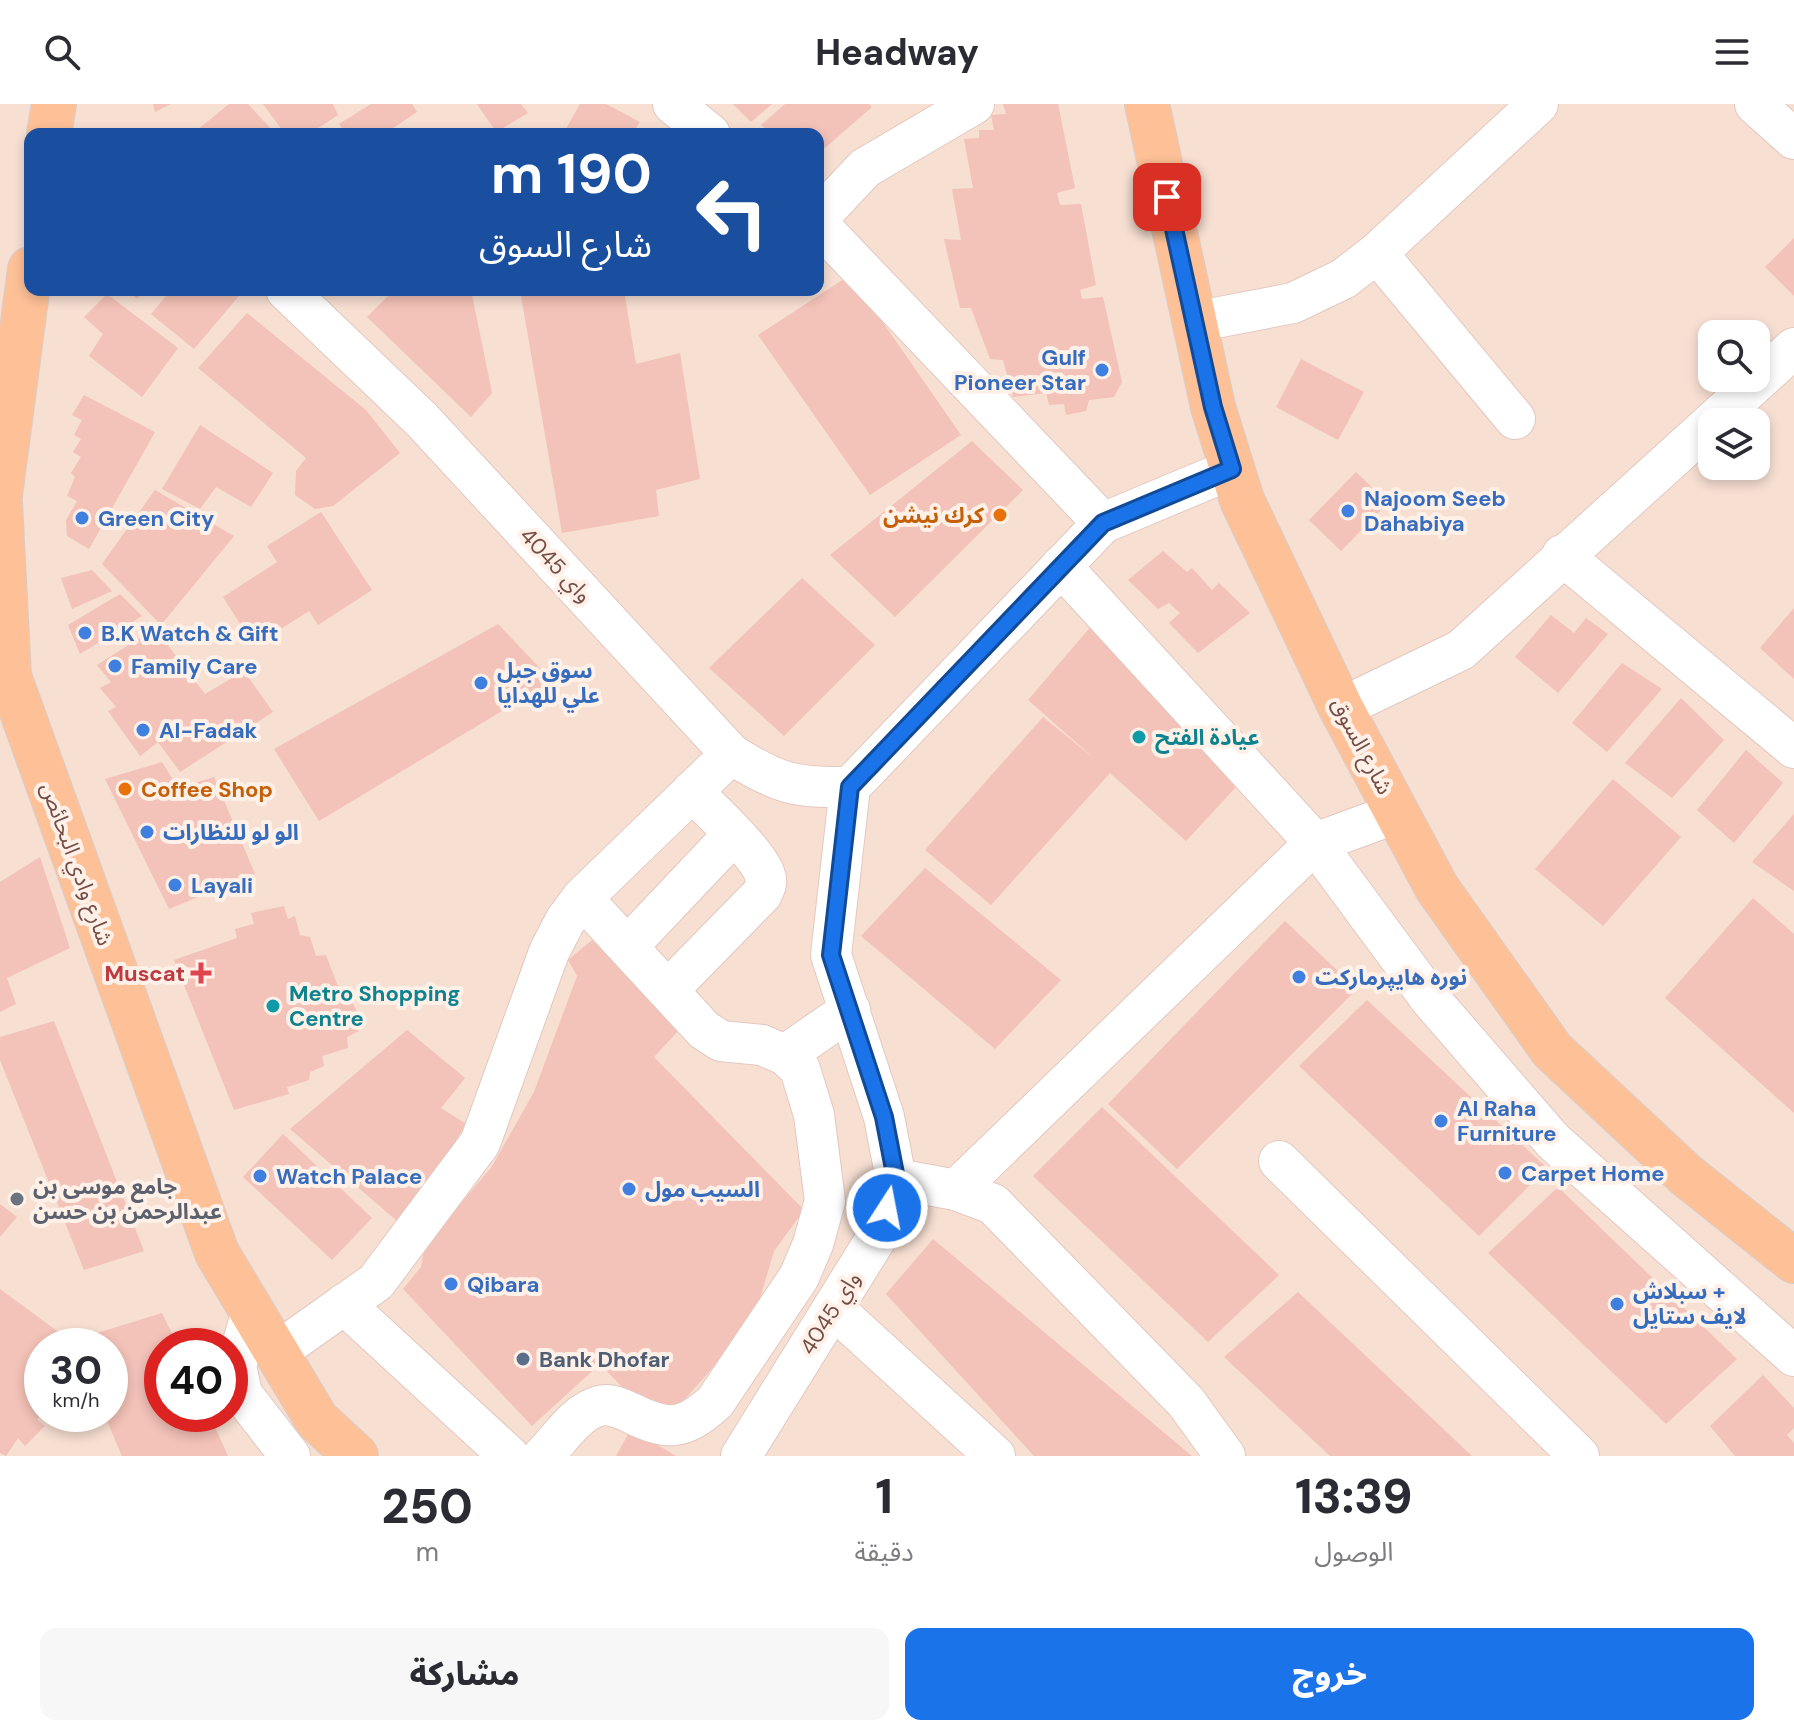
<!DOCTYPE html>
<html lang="ar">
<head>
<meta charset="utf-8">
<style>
	body { margin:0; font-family:"DM Sans","Noto Sans Arabic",sans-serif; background:#f7f7f7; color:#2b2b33; direction:rtl; height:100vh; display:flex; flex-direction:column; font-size:30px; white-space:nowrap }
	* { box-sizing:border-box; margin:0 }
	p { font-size:26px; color:#7c7c81 }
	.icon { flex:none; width:44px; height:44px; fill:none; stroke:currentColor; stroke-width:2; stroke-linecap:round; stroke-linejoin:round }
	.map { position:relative; height:1352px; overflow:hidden; direction:ltr }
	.details { display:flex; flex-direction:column; background:#fff; flex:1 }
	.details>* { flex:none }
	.guide { position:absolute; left:24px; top:24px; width:800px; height:168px; border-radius:16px; box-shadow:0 4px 12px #0003; direction:rtl; background:#1a4fa0; color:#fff; overflow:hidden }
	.tools { position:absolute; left:1698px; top:216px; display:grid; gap:16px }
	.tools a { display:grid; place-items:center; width:72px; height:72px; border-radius:16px; background:#fff; box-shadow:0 4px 12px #0003; font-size:40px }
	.speed { position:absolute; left:24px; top:1224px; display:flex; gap:16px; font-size:40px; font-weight:700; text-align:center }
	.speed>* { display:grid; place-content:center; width:104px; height:104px; border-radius:50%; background:#fff; box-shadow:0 4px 12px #0003; line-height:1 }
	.speed small { font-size:20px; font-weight:400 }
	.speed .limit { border:12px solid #d22; background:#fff; color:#111 }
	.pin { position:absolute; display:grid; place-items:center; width:68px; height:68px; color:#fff; margin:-34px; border-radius:16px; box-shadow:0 4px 12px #0006 }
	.me { position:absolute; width:88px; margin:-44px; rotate:11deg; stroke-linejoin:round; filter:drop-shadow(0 0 6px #0008) }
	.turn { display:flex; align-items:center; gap:28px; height:168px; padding:0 40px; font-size:36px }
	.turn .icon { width:104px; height:104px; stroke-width:2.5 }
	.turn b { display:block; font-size:56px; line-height:68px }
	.eta { display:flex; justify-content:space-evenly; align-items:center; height:136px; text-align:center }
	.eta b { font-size:48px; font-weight:800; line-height:56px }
	.action { display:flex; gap:16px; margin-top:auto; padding:16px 40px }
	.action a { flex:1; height:92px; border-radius:16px; background:#1a73e8; color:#fff; font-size:32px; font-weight:800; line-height:92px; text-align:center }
	.action a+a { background:#f7f7f7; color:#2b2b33 }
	header { display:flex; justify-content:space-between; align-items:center; height:104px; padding:0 40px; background:#fff; font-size:36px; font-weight:800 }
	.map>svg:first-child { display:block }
	.residential { fill:#f7dfd2; fill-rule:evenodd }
	.building { fill:#f3c2b8 }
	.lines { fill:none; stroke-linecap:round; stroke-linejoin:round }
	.minor-casing { stroke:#e3c8c0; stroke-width:42 }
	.major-casing { stroke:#d8cdcb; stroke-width:46 }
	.minor { stroke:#fff; stroke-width:40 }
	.major { stroke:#fec197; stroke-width:44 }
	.route-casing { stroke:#114b97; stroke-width:20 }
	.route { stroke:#1a73e8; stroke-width:14 }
	.shop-dot { fill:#3f7fe0; stroke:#fff1e8; stroke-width:3 }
	.food-dot { fill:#e8710a; stroke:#fff1e8; stroke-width:3 }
	.culture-dot { fill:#0f9aa8; stroke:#fff1e8; stroke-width:3 }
	.health-dot { fill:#e0444e; stroke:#fff1e8; stroke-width:3 }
	.worship-dot { fill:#6b7280; stroke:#fff1e8; stroke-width:3 }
	.service-dot { fill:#5c6f8a; stroke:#fff1e8; stroke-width:3 }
	.labels { text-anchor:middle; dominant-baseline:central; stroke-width:8; stroke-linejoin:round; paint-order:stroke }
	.shop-label { font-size:22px; font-weight:bold; fill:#366cbe; stroke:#fff1e8; text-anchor:start }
	.food-label { font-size:22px; font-weight:bold; fill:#c56008; stroke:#fff1e8; text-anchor:end }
	.street-label { font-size:22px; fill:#754d47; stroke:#fff1e8 }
	.culture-label { font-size:22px; font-weight:bold; fill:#0d838f; stroke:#fff1e8; text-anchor:start }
	.health-label { font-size:22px; font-weight:bold; fill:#be3a42; stroke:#fff1e8; text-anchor:end }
	.worship-label { font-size:22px; font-weight:bold; fill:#5b616d; stroke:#fff1e8; text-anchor:start }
	.service-label { font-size:22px; font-weight:bold; fill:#4e5e75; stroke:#fff1e8; text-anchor:start }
</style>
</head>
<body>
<header><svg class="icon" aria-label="menu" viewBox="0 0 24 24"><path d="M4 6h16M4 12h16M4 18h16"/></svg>Headway<svg class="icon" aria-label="search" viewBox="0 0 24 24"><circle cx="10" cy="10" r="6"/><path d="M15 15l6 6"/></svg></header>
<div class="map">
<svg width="1794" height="1352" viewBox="0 0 1794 1352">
	<rect width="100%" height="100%" fill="#fdece1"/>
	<path class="residential" d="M0,0H1794V1352H0ZM30,30H818V186H30ZM1712,230H1756V274H1712ZM1712,318H1756V362H1712ZM42,1242H110V1310H42ZM162,1242H230V1310H162Z"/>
	<g class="building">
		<polygon points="153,0 171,0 155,8"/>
		<polygon points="229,0 248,0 276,30 192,30"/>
		<polygon points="263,0 333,0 338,11 309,30 285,30"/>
		<polygon points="371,0 412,0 417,8 384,30 346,30 339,20"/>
		<polygon points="477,0 521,0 528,9 496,28"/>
		<polygon points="580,0 606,0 640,18 632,30 563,30"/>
		<polygon points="733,0 772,0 751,18"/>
		<polygon points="785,0 869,0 872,3 818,50 818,30 772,30 761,21"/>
		<polygon points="1003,0 1058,0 1075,84 1057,89 1060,101 1081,100 1096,181 1080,186 1082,195 1103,193 1122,278 1114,293 1089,296 1086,307 1066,311 1064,300 1049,301 1046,289 1013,293 1003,256 990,255 971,204 960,204 944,135 961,136 952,85 973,84 964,35 979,34 979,26 994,26 991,11 1006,10"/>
		<polygon points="1794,134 1794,192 1765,163"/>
		<polygon points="850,171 961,331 870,391 758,231"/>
		<polygon points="127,186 145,186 137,195"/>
		<polygon points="171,186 244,186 194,245 151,210"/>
		<polygon points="394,186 471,186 492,289 471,313 367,213"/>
		<polygon points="520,186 624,186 636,260 680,249 700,375 656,386 659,412 562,429"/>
		<polygon points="107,190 178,244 142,293 89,252 103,230 84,213"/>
		<polygon points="247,209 366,306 400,349 333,402 315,405 295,391 296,367 306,354 198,264"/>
		<polygon points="1301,255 1364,288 1338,336 1276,303"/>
		<polygon points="84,291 155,328 89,445 67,432 66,416 77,397 67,392 75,373 71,369 81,353 73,348 81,335 74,331 82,316 72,311"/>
		<polygon points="200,321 273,369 251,403 216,383 200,405 162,385"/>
		<polygon points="972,337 1023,386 895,513 830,451"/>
		<polygon points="1356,368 1388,399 1341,447 1309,416"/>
		<polygon points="155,386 234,432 161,521 102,460"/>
		<polygon points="321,408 372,486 318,521 309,507 254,542 223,493 277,458 267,442"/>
		<polygon points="1163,447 1187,468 1192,464 1212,486 1219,479 1250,509 1198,549 1169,519 1180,509 1169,499 1158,505 1128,476"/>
		<polygon points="92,466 112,487 72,505 61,474"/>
		<polygon points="802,474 875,541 784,632 709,564"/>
		<polygon points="120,490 142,512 80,550 68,521"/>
		<polygon points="1794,504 1794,575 1760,544"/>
		<polygon points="1551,511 1574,529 1586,514 1608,530 1558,589 1515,553"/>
		<polygon points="498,520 552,577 319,717 274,645"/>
		<polygon points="1093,520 1248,670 1186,737 1110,669 991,801 925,746 1043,613 1095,655 1028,596"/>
		<polygon points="155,524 205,590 244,567 273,608 180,668 158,638 140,652 108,607 116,603 100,584 111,578 97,561"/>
		<polygon points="1622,559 1662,585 1607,648 1572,619"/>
		<polygon points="1681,594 1724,636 1672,694 1625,659"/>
		<polygon points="1746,646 1783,679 1734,739 1697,706"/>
		<polygon points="162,658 178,684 214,673 255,770 169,805 105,675"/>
		<polygon points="1613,675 1681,733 1603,822 1535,765"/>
		<polygon points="1794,710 1794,787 1752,758"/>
		<polygon points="40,753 70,844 7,874 16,900 0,908 0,778"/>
		<polygon points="925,764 1061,876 995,945 861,832"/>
		<polygon points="1753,794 1794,830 1794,1009 1665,894"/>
		<polygon points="284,802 288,815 295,812 300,831 310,833 316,852 326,851 342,893 349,891 358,910 351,913 359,927 347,933 348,944 322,952 324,962 310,968 309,976 287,983 289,990 234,1006 174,856 237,834 235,825 254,820 251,809"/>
		<polygon points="1285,817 1357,885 1177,1065 1108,1000"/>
		<polygon points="597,832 679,926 654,953 804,1106 774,1147 753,1218 671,1311 661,1299 650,1312 600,1260 532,1322 403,1185 421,1163 425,1141 491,1064 534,988 577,872 568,856"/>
		<polygon points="1367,896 1547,1064 1479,1132 1299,962"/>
		<polygon points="54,917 144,1147 84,1166 0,956 0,933"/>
		<polygon points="407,926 465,974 441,1004 466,1020 404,1123 290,1025"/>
		<polygon points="1102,1003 1279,1171 1208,1238 1033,1072"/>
		<polygon points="283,1030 372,1114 332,1156 243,1073"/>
		<polygon points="1558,1083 1737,1255 1666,1320 1488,1149"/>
		<polygon points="0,1100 17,1113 0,1133"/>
		<polygon points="933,1135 1192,1352 1034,1352 886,1190"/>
		<polygon points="0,1185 68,1235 62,1242 42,1242 42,1309 37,1316 45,1322 25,1342 18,1334 6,1352 0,1349"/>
		<polygon points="1298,1188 1472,1352 1330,1352 1224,1253"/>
		<polygon points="162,1209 178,1242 162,1242 162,1310 209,1310 228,1352 122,1352 104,1310 110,1310 110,1242 73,1242 71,1237"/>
		<polygon points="1763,1271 1794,1304 1794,1324 1787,1331 1794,1339 1794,1352 1735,1352 1710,1322"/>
		<polygon points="631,1325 676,1352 616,1352"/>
	</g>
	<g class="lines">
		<defs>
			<g id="minor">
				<polyline points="673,0 710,30"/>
				<polyline points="1755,0 1794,35"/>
				<polyline points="818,114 865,64 974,0"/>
				<polyline points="818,120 1103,419"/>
				<polyline points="1377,149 1515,315"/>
				<path d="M286,186L422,316L731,650C778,680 795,684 850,683"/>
				<polyline points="1194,218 1293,199 1343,175 1377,149 1538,0"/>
				<polyline points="1562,451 1794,644"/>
				<polyline points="1061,462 1315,739 1431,896 1553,1037 1794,1252"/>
				<polyline points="1341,604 1461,546 1794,244"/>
				<polyline points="628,842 733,731"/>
				<path d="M669,885L762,790C765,783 768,779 765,771C758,749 710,706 692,687"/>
				<polyline points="785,951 850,906"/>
				<polyline points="1279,1057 1579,1352"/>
				<polyline points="896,1075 956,1086 1315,739 1397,709"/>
				<polyline points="956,1086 993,1100 1186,1298 1225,1352"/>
				<polyline points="344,1200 509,1352"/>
				<polyline points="833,1204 995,1352"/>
				<polyline points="252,1207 236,1262 242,1290 290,1352"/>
				<polyline points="277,1248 376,1178 480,1039 549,848 565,817 582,794 731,650"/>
				<path d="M543,1352C559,1336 576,1308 599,1302C610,1299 619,1304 629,1308C667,1327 683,1327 715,1298L799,1173L813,1140L825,1097L814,1011L800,965L785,951L762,941L721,937L704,926L582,794"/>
				<polyline points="741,1352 877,1133 896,1075 884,1013 831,851 850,683 1103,419 1232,365"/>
			</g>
			<g id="major">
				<polyline points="1147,0 1213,303 1242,396 1341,604 1437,784 1552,946 1686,1071 1794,1157"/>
				<polyline points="49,30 54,0"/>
				<polyline points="0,391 30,165"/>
				<polyline points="0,399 9,572 217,1149 317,1316 356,1352"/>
			</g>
		</defs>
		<use href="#minor" class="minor-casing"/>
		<use href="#major" class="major-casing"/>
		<use href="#minor" class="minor"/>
		<use href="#major" class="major"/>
	</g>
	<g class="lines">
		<defs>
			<polyline id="route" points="887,1104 896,1075 884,1013 831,851 850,683 1103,419 1232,365 1213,303 1167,93"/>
		</defs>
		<use href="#route" class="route-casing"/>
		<use href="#route" class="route"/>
	</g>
	<g class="shop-dot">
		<circle cx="1102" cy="266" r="8"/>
		<circle cx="1348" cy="407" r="8"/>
		<circle cx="82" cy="414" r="8"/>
		<circle cx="85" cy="529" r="8"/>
		<circle cx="115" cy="562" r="8"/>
		<circle cx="481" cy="579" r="8"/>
		<circle cx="143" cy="626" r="8"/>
		<circle cx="147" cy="728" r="8"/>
		<circle cx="175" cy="781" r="8"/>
		<circle cx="1299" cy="873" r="8"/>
		<circle cx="1441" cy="1017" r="8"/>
		<circle cx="1505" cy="1069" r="8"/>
		<circle cx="260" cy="1072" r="8"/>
		<circle cx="629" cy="1085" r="8"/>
		<circle cx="451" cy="1180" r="8"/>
		<circle cx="1617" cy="1200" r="8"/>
	</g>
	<g class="food-dot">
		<circle cx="1000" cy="411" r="8"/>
		<circle cx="125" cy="685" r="8"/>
	</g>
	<g class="culture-dot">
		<circle cx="1139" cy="633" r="8"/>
		<circle cx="273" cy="902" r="8"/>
	</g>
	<path class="health-dot" d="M197 857h8v8h8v8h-8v8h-8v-8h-8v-8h8z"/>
	<circle class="worship-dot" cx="17" cy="1095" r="8"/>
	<circle class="service-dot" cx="523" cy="1255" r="8"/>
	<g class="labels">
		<g class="shop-label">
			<text x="1086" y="253" text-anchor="end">Gulf<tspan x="1086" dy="25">Pioneer Star</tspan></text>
			<text x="1364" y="394">Najoom Seeb<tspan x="1364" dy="25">Dahabiya</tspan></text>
			<text x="98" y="414">Green City</text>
			<text x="101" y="529">B.K Watch &amp; Gift</text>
			<text x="131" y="562">Family Care</text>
			<text x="497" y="566">سوق جبل<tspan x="497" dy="25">علي للهدايا</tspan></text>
			<text x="159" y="626">Al-Fadak</text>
			<text x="163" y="728">الو لو للنظارات</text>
			<text x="191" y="781">Layali</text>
			<text x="1315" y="873">نوره هايپرماركت</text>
			<text x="1457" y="1004">Al Raha<tspan x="1457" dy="25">Furniture</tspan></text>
			<text x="1521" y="1069">Carpet Home</text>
			<text x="276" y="1072">Watch Palace</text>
			<text x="645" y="1085">السيب مول</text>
			<text x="467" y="1180">Qibara</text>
			<text x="1633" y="1187">سبلاش +<tspan x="1633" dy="25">لايف ستايل</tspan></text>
		</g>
		<g class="food-label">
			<text x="984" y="411">كرك نيشن</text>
			<text x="141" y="685" text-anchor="start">Coffee Shop</text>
		</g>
		<g class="street-label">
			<text transform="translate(556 461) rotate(47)">واي 4045</text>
			<text transform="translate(1362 642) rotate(62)">شارع السوق</text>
			<text transform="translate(77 760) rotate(70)">شارع وادي البحائص</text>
			<text transform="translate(830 1209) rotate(-58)">واي 4045</text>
		</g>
		<g class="culture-label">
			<text x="1155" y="633">عيادة الفتح</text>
			<text x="289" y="889">Metro Shopping<tspan x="289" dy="25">Centre</tspan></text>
		</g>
		<g class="health-label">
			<text x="185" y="869">Muscat</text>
		</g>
		<g class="worship-label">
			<text x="33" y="1082">جامع موسى بن<tspan x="33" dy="25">عبدالرحمن بن حسن</tspan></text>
		</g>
		<g class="service-label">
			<text x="539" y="1255">Bank Dhofar</text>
		</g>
	</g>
</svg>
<div class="tools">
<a><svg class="icon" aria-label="search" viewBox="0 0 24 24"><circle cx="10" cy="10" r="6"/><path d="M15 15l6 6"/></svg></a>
<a><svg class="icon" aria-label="layers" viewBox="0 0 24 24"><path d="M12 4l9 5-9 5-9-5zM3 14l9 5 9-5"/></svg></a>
</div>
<div class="speed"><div>30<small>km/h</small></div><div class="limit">40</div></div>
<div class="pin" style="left:1167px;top:93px;background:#d93025"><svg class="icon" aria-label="arrive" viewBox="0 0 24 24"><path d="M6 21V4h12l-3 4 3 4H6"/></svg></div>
<svg class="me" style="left:887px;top:1104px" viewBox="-20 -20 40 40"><circle r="17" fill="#1a73e8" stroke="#fff" stroke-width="3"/><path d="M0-11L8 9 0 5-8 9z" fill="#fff"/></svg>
<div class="guide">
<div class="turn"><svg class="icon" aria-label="left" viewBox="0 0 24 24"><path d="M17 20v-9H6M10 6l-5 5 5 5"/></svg><div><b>190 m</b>شارع السوق</div></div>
</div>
</div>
<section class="details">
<div class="eta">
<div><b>13:39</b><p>الوصول</p></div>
<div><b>1</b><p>دقيقة</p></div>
<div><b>250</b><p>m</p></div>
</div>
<div class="action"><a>خروج</a><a>مشاركة</a></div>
</section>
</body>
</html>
